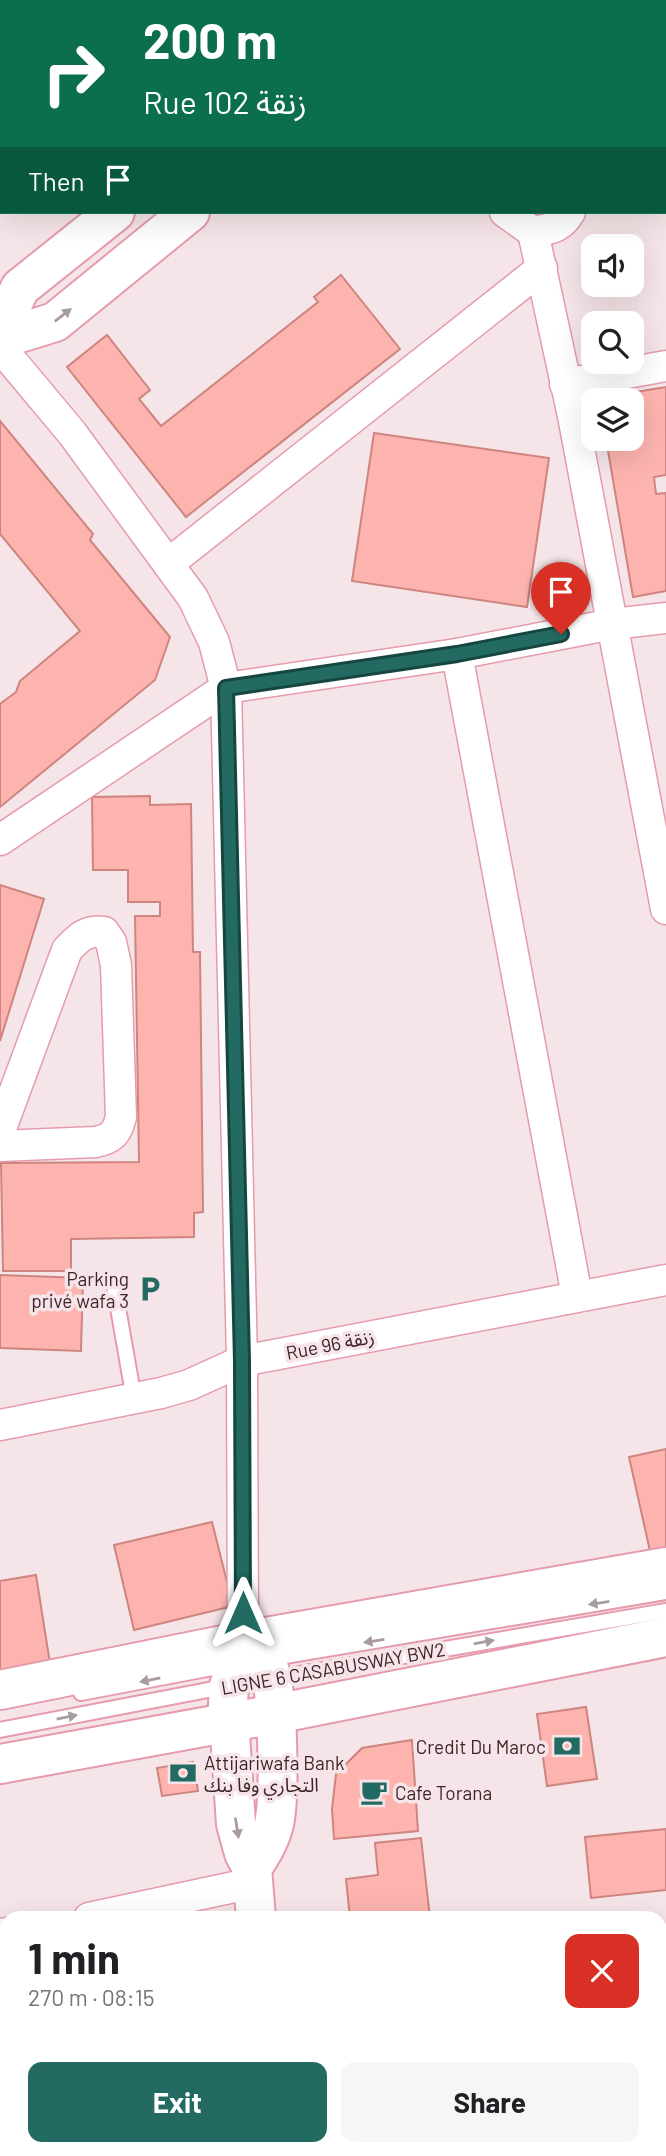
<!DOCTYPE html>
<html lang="en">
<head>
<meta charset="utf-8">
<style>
	body { margin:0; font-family:Barlow,"Noto Sans Arabic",sans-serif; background:#f6f6f6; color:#202124; height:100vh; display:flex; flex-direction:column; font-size:26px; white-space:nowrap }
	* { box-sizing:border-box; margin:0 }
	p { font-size:23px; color:#757577 }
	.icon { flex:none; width:38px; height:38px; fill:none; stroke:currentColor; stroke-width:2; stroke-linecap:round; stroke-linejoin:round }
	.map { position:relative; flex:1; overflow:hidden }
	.details { position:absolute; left:0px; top:1911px; width:667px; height:245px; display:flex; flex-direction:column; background:#fff; border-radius:21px 21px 0 0; box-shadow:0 7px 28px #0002 }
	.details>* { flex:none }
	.guide { position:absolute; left:0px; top:0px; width:667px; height:214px; box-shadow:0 7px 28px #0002; background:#0b6e4f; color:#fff; overflow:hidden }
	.controls { position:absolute; left:581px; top:234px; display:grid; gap:14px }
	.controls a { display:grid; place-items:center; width:63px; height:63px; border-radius:14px; background:#fff; box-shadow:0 7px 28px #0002; font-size:35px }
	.pin { position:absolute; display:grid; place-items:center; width:60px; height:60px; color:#fff; margin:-72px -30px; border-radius:50% 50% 50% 0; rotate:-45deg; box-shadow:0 0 7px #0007 }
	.pin .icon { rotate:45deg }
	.me { position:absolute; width:77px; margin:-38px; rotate:0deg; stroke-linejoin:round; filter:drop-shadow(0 0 5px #0008) }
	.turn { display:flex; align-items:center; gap:24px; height:147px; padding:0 28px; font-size:32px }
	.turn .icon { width:91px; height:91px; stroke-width:2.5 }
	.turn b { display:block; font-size:49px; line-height:60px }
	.then { display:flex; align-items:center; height:66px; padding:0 28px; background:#0003; gap:14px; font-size:26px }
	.round { display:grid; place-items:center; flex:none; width:74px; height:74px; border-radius:14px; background:#f6f6f6 }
	.head { display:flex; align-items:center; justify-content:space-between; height:119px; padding:0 28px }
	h1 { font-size:42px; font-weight:700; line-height:52px }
	.action { display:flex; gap:14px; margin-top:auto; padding:14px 28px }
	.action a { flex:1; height:80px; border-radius:14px; background:#236b62; color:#fff; font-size:28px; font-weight:700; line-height:80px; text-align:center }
	.action a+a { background:#f6f6f6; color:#202124 }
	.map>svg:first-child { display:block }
	.building { fill:#fdb4af; stroke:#ce847f; stroke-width:2 }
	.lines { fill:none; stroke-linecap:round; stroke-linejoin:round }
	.lane-casing { stroke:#e69bad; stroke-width:18 }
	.street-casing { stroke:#e69bad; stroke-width:33 }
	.secondary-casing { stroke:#e69bad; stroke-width:42 }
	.lane { stroke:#fff; stroke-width:14 }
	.street { stroke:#fff; stroke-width:30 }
	.secondary { stroke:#fff; stroke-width:38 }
	.oneway { fill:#a99c9f }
	.route-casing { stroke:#174640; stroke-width:18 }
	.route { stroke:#236b62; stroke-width:12 }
	.labels { text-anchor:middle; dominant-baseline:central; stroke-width:7; stroke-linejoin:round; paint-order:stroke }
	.poi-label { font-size:19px; fill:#40232a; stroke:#f6e5e8; text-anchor:end }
	.street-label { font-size:19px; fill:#40232a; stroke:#f6e5e8 }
</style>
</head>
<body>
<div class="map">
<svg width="666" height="2156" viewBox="0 0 666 2156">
	<rect width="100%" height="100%" fill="#f6e5e8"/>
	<g class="building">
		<polygon points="341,275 400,349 186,517 67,367 107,335 150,390 139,399 161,426 318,302 314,297"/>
		<polygon points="666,387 666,475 654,477 656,494 666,493 666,591 633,597 606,439 632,439 632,401 600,401 599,398"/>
		<polygon points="0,421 93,534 90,540 170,637 155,680 0,807 0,704 16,692 20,681 80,631 0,534"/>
		<polygon points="374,433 549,458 527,607 352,581"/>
		<polygon points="150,796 150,805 191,804 193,952 200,952 203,1212 194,1213 194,1237 71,1239 71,1271 3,1271 1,1163 139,1162 135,916 160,916 160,902 128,902 128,870 93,870 92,797"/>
		<polygon points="0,885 44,899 0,1041"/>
		<polygon points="0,1275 83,1278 81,1351 0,1348"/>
		<polygon points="666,1449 666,1556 652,1560 629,1457"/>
		<polygon points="212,1522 233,1606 134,1630 114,1545"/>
		<polygon points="36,1575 52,1676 0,1684 0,1581"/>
		<polygon points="586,1707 597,1779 547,1786 537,1714"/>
		<polygon points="412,1740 418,1831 334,1839 332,1809 336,1774 362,1748"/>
		<polygon points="193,1762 198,1791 162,1796 157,1768"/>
		<polygon points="666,1829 666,1890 591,1898 585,1837"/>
		<polygon points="421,1838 430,1918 350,1918 346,1879 378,1875 375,1843"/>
		<polygon points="660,2097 666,2097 666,2145 660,2146"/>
	</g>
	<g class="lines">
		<defs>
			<g id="lane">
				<polyline points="114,1285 134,1399"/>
				<polyline points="267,1659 666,1592"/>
				<polyline points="81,1693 233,1664"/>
				<polyline points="0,1730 229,1686 666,1611"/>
			</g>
			<g id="street">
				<polyline points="632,2 632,0"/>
				<path d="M505,212L533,232C550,229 561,228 570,212"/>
				<polyline points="533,232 573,416 666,909"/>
				<polyline points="0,347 72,433 193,598 214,642 226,688 242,1361 243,1641"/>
				<polyline points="565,384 666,366"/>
				<polyline points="168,564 542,268"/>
				<polyline points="457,654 577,1296"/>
				<polyline points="0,840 226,688 457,654 613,624 666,618"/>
				<path d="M0,1131L67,950C78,938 87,929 104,932L111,942L116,965L121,1117C117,1133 112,1139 95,1142L0,1146"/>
				<polyline points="0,1425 161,1393 189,1385 242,1361 666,1280"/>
				<polyline points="89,1918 253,1883"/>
				<polyline points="0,1934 7,1933"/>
				<polyline points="660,1950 666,1948"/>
				<polyline points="0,2116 7,2116"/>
				<polyline points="103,2149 103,2156"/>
				<polyline points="616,2149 616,2156"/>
			</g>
			<g id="secondary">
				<polyline points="309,2 309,0"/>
				<polyline points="362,2 363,0"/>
				<polyline points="0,331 20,288 115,212"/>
				<polyline points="0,339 55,322 190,212"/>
				<polyline points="243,1641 229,1686 228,1704 236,1824 244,1853 252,1868 256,1918"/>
				<path d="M243,1641C254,1647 264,1655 269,1668C278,1693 280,1797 274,1824C270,1841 262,1854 252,1868"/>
				<polyline points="0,1690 243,1641 666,1567"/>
				<polyline points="0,1764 275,1714 666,1637"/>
				<polyline points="271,2149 271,2156"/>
			</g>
		</defs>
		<use href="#lane" class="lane-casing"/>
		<use href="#street" class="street-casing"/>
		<use href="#secondary" class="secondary-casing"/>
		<use href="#lane" class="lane"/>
		<use href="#street" class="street"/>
		<use href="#secondary" class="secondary"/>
	</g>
	<defs><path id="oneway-solid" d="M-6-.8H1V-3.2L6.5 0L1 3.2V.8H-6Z" transform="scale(1.75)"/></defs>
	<g class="oneway">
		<use href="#oneway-solid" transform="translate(63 315) rotate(-38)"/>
		<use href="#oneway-solid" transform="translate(599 1603) rotate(171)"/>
		<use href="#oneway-solid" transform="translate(374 1641) rotate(171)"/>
		<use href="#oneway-solid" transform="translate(484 1642) rotate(-10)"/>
		<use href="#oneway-solid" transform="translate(150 1680) rotate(169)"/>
		<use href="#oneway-solid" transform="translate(67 1717) rotate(-11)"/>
		<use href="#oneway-solid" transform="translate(237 1828) rotate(81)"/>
	</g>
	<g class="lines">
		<defs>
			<polyline id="route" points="243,1613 242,1361 226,688 457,654 561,634"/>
		</defs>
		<use href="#route" class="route-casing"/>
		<use href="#route" class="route"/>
	</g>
	<defs>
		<symbol id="parking-bare" viewBox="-9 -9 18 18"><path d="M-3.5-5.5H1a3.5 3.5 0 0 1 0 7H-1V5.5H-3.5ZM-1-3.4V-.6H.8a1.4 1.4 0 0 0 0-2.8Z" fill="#236b62" stroke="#f6e5e8" stroke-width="2.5" paint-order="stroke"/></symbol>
		<symbol id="bank-bare" viewBox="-9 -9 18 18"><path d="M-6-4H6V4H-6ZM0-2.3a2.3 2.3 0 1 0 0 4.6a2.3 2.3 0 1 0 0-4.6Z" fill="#236b62" stroke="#f6e5e8" stroke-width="2.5" paint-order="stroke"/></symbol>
		<symbol id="cafe-bare" viewBox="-9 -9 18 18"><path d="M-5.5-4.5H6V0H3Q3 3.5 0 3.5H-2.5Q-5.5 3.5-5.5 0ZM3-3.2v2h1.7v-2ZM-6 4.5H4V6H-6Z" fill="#236b62" stroke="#f6e5e8" stroke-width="2.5" paint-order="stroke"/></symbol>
	</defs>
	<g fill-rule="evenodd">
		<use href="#parking-bare" x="131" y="1270" width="38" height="38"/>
		<use href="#bank-bare" x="548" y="1727" width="38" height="38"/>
		<use href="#bank-bare" x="164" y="1754" width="38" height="38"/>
		<use href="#cafe-bare" x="355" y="1773" width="38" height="38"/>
	</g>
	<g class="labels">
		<g class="poi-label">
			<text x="129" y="1278">Parking<tspan x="129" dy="22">privé wafa 3</tspan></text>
			<text x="546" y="1746">Credit Du Maroc</text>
			<text x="204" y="1762" text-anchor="start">Attijariwafa Bank<tspan x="204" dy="22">التجاري وفا بنك</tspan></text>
			<text x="395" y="1792" text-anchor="start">Cafe Torana</text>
		</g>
		<g class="street-label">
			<text transform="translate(330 1344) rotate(-11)">Rue 96 زنقة</text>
			<text transform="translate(333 1668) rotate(-10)">LIGNE 6 CASABUSWAY BW2</text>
		</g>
	</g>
</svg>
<div class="controls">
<a><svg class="icon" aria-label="sound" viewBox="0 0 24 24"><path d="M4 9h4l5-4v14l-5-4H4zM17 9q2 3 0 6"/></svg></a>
<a><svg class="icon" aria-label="search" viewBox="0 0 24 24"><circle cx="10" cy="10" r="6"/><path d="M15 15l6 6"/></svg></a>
<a><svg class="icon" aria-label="layers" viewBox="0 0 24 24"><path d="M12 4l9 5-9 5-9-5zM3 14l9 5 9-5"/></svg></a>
</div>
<div class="pin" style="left:561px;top:634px;background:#d93025"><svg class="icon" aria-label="arrive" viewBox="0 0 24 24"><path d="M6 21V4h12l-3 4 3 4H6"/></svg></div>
<svg class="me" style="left:243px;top:1613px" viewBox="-20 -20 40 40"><path d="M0-17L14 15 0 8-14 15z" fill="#236b62" stroke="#fff" stroke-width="4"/></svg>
<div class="guide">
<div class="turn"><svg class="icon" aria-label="right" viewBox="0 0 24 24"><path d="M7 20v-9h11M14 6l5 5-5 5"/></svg><div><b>200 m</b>Rue 102 زنقة</div></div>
<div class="then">Then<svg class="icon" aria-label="arrive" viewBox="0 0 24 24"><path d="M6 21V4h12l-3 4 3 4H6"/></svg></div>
</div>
<section class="details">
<div class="head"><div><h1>1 min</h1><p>270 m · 08:15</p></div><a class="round" style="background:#d93025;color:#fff"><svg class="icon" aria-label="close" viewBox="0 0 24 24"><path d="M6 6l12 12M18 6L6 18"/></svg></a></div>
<div class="action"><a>Exit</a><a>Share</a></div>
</section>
</div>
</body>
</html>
